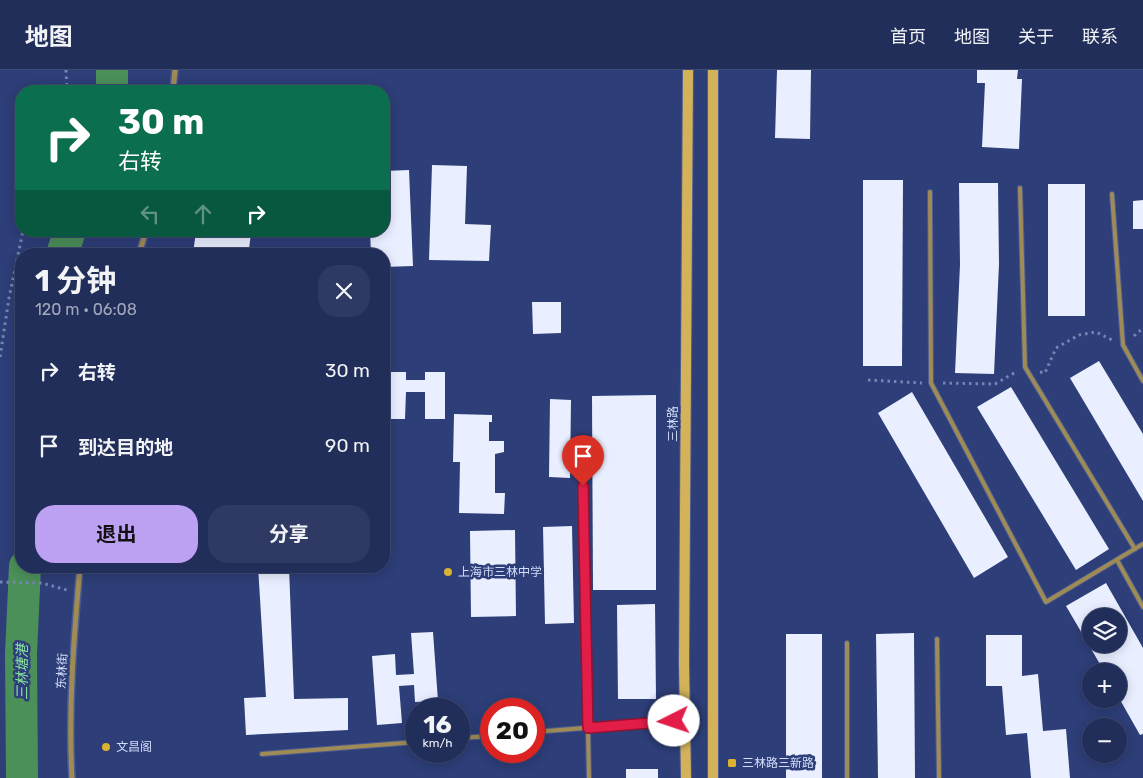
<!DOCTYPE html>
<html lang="zh">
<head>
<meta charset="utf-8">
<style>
	body { margin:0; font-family:Rubik,"Noto Sans SC",sans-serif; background:#2e3a63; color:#f1f3f6; height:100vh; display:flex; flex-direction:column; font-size:19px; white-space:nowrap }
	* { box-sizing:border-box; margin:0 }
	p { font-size:16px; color:#a2a8bb }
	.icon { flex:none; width:28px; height:28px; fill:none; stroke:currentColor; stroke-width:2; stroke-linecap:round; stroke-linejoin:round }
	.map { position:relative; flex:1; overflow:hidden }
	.sheet { position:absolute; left:15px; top:178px; width:375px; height:325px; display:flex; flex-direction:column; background:#222e5a; border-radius:20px; box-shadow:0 2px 12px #0003,0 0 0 1px #3f4a70 }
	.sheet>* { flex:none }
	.top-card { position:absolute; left:15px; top:15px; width:375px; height:152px; border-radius:20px; box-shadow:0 2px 12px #0003,0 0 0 1px #3f4a70; background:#0b6e4f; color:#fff; overflow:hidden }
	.fabs { position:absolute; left:1082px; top:538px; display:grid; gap:10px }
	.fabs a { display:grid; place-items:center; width:45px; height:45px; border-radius:50%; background:#222e5a; box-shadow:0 2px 12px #0003,0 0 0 1px #3f4a70; font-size:25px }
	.speed { position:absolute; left:405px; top:628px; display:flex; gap:10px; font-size:25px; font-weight:700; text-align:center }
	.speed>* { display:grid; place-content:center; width:65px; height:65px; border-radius:50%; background:#222e5a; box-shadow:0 2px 12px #0003,0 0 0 1px #3f4a70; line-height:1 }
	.speed small { font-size:12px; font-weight:400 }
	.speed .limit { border:8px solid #d22; background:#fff; color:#111 }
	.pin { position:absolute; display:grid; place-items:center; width:42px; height:42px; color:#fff; margin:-51px -21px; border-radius:50% 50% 50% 0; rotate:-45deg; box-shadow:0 0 5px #0007 }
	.pin .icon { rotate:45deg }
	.me { position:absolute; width:55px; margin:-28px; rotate:266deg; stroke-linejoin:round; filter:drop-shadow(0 0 4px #0008) }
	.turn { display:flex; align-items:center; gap:18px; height:105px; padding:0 20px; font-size:22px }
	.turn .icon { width:65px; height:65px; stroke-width:2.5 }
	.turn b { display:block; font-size:35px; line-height:42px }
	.lanes { display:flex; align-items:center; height:48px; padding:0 20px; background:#0003; justify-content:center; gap:25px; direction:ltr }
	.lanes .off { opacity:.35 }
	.round { display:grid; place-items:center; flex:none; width:52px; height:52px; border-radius:20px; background:#2e3a63 }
	.overview { display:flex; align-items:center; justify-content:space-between; height:85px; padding:0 20px }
	h1 { font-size:30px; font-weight:700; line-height:38px }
	.action { display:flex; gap:10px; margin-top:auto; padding:10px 20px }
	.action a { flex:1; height:58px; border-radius:20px; background:#bca0f2; color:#111; font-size:20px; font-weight:700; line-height:58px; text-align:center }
	.action a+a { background:#2e3a63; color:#f1f3f6 }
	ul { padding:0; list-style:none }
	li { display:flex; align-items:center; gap:15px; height:75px; padding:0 20px }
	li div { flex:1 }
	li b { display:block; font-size:19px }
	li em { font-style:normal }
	header { display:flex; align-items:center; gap:30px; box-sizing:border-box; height:70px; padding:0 25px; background:#222e5a; border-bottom:1px solid #3f4a70 }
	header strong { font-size:24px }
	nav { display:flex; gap:28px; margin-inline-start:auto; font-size:18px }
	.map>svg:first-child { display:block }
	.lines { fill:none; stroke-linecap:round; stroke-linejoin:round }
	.river { stroke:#4b8f59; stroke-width:32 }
	.building { fill:#e9efff; fill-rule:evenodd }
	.lane-casing { stroke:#4b5b8f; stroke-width:6 }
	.street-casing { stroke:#4b5b8f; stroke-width:8 }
	.secondary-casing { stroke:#4b5b8f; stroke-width:12 }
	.path { stroke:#7785b2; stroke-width:3; stroke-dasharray:2.5 4; stroke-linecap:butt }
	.lane { stroke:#9f8b56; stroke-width:4 }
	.street { stroke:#9f8b56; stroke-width:5 }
	.secondary { stroke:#d4b25a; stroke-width:10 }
	.route-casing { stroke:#92132f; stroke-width:12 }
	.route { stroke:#e11d48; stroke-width:9 }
	.poi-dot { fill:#dcb233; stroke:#2d3e78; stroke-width:2 }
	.labels { text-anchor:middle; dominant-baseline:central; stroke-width:5; stroke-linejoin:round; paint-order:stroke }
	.street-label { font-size:12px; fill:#d2ddf9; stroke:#2d3e78 }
	.poi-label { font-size:12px; fill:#d2ddf9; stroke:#2d3e78; text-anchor:start }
	.water-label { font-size:14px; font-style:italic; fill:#8cea9e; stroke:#2d3e78 }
</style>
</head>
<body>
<header>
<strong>地图</strong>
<nav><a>首页</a><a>地图</a><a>关于</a><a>联系</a></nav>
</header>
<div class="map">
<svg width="1143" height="708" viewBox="0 0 1143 708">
	<rect width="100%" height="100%" fill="#2d3e78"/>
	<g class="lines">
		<g class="river">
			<polyline points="112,21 112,0"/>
			<polyline points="62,184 70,161"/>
			<polyline points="22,708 21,584 25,496"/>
		</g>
	</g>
	<g class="building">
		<polygon points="777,0 811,0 810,69 775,68"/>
		<polygon points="977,0 1018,0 1017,9 1022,9 1019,79 982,77 985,13 977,13"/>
		<polygon points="432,95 467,96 465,154 491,155 489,191 429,190"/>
		<polygon points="409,100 413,196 384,197 384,184 371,184 370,161 384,161 384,101"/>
		<polygon points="863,110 903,110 902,296 863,296"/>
		<polygon points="959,113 998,113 999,194 994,304 955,303 960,195"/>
		<rect x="1048" y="114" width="37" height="132"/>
		<polygon points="1143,130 1143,159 1133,159 1133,131"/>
		<polygon points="196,161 233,161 251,163 249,179 268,182 267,184 193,184"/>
		<polygon points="532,232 561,232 561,263 533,264"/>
		<polygon points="1099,291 1143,364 1143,431 1070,308"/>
		<polygon points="384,302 406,302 406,310 425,310 425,302 445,302 445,349 425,349 425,322 406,322 405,349 384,349"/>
		<polygon points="1011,317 1109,479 1076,500 977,337"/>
		<polygon points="912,322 1008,487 974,508 878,343"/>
		<polygon points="656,325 656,520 593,520 592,326"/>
		<polygon points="550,329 571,330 570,408 549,407"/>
		<polygon points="454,344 492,345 492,352 489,352 489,371 504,371 504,382 495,384 495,423 505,423 504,444 459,443 460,392 453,392"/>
		<polygon points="572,456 574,553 545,554 543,457"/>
		<polygon points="515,460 516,546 471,547 470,461"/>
		<polygon points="258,496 289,497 294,629 348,628 348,660 246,665 244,628 266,627"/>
		<path d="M1106,513L1143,578V664L1140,665L1119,628V601H1104L1066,536ZM1091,546H1119V574H1091Z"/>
		<polygon points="655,534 656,629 618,629 617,535"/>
		<polygon points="433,562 438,631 415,632 414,615 399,616 402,653 377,655 372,586 395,584 396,605 414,604 411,563"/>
		<polygon points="914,563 915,708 878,708 876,564"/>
		<rect x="786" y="564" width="36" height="144"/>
		<polygon points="986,565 1022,565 1022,606 1038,604 1043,661 1066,659 1070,708 1031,708 1027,663 1006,665 1002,616 986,616"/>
		<rect x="626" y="699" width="32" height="9"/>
	</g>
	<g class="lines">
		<defs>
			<g id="lane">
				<polyline points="1020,118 1025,297 1135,479"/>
				<polyline points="930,122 931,313 1046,532 1143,474"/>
				<polyline points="1112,124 1123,275 1143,311"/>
				<polyline points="583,416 589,708"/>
				<polyline points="1118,489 1117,490 1143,537"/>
				<polyline points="937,569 939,708"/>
				<polyline points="847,573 847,708"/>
				<polyline points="534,662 685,650"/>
				<polyline points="459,668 491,666"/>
				<polyline points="262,684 416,672"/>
			</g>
			<g id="street">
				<polyline points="173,21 175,0"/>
				<polyline points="139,184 146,161"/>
				<path d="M72,708C68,637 74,567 80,496"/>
			</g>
			<g id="secondary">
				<polyline points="686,708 684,593 688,0"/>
				<polyline points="713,708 713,0"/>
			</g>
		</defs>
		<use href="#lane" class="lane-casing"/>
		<use href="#street" class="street-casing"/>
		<use href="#secondary" class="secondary-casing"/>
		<g class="path">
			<polyline points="66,0 67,21"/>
			<polyline points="1134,266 1143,258"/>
			<polyline points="0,287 9,228 23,161"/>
			<polyline points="1040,302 1045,303 1056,278 1079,265 1096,262 1112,270"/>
			<polyline points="868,310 922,313"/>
			<polyline points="943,313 995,314 1016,302"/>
			<polyline points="0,512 42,513 67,520"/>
		</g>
		<use href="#lane" class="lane"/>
		<use href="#street" class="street"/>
		<use href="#secondary" class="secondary"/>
	</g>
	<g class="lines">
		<defs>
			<polyline id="route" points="583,416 588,658 674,651"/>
		</defs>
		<use href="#route" class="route-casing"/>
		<use href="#route" class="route"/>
	</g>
	<g class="poi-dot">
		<circle cx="448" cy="502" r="5"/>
		<circle cx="106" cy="677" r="5"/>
		<rect x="727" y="688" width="10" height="10" rx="2.5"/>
	</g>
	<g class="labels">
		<g class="street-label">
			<text transform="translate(673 354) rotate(-90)">三林路</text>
			<text transform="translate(62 601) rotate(-87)">东林街</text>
		</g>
		<g class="poi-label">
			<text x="458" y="502">上海市三林中学</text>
			<text x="116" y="677">文昌阁</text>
			<text x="742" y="693">三林路三新路</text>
		</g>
		<g class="water-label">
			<text transform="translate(22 602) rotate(-90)">三林塘港</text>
		</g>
	</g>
</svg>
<div class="fabs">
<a><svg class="icon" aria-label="layers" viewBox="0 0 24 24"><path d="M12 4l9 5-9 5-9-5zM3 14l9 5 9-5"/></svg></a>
<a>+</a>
<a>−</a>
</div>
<div class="speed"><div>16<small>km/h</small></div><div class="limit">20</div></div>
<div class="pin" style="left:583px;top:416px;background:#d93025"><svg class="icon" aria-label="arrive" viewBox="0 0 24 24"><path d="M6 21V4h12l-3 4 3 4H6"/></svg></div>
<svg class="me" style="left:674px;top:651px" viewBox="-20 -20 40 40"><circle r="19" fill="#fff"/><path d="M0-13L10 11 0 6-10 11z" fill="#e11d48"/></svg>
<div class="top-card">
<div class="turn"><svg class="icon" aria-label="right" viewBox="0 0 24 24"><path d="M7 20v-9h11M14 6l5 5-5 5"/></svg><div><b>30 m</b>右转</div></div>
<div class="lanes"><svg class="icon off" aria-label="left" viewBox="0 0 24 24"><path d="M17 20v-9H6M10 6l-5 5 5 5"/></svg><svg class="icon off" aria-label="ahead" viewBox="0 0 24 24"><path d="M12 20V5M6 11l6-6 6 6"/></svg><svg class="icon" aria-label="right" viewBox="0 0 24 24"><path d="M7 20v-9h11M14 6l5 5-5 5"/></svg></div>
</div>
<section class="sheet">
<div class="overview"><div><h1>1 分钟</h1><p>120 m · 06:08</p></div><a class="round"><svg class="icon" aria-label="close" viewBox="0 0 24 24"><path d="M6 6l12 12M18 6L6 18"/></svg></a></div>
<ul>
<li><svg class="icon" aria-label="right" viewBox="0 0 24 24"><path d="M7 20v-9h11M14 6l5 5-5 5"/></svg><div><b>右转</b></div><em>30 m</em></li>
<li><svg class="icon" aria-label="arrive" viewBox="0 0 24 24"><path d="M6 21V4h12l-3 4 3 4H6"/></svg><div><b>到达目的地</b></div><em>90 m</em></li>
</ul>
<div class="action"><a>退出</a><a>分享</a></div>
</section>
</div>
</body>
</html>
